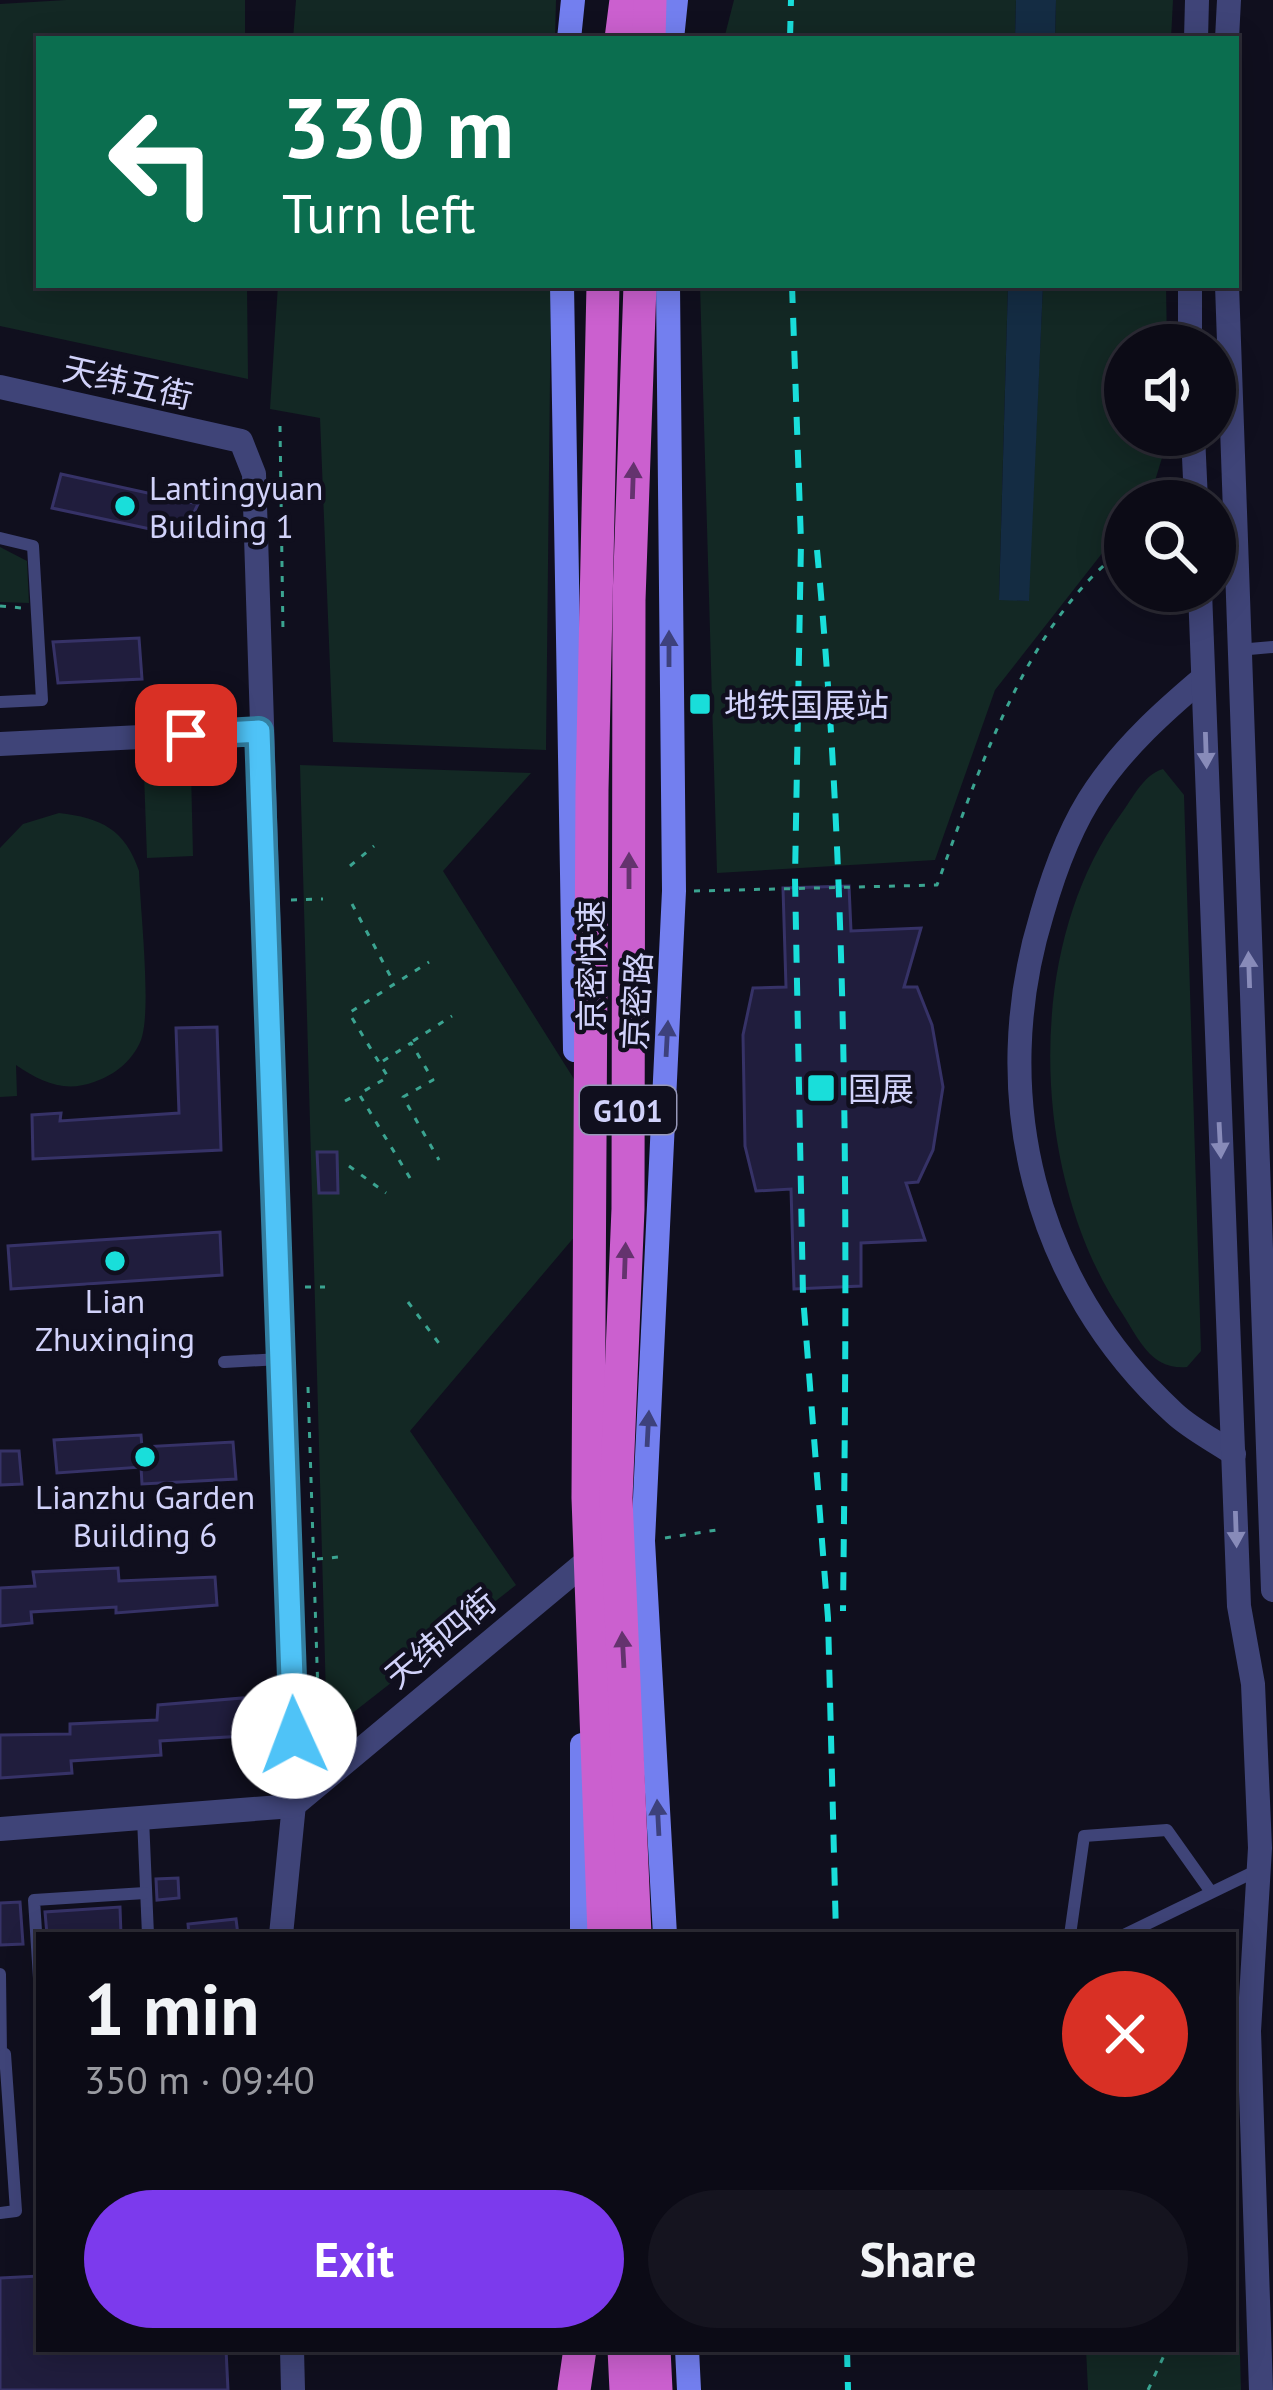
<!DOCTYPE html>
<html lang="en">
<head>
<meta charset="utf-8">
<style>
	body { margin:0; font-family:"PT Sans","Noto Sans SC",sans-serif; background:#15141f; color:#f1f3f6; height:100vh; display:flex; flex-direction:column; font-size:45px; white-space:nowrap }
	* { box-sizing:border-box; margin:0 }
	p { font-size:39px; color:#9a9ba1 }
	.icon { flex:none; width:66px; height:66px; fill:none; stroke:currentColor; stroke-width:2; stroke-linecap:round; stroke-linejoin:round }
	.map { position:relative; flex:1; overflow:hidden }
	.panel { position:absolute; left:36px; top:1932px; width:1200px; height:420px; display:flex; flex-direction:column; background:#0c0b16; border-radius:0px; box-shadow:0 6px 30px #0003,0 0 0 3px #2c2b35 }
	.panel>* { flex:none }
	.top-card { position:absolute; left:36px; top:36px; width:1203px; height:252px; border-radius:0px; box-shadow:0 6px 30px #0003,0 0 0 3px #2c2b35; background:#0b6e4f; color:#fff; overflow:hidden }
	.fabs { position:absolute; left:1104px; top:324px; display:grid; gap:24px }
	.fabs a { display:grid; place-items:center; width:132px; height:132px; border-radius:50%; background:#0c0b16; box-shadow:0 6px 30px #0003,0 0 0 3px #2c2b35; font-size:60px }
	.pin { position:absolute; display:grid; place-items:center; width:102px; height:102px; color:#fff; margin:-51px; border-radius:24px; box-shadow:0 6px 18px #0006 }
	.me { position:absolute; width:132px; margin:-66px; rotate:358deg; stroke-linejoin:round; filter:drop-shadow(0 0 9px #0008) }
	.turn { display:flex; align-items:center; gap:42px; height:252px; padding:0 48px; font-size:54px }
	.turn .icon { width:156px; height:156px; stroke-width:2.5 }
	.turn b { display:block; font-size:84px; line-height:102px }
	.round { display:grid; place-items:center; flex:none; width:126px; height:126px; border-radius:63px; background:#15141f }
	.summary { display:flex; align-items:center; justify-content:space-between; height:204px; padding:0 48px }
	h1 { font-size:72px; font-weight:600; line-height:90px }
	.cta { display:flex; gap:24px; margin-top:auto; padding:24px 48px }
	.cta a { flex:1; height:138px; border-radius:72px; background:#7c3aed; color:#fff; font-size:48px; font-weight:600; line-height:138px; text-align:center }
	.cta a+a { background:#15141f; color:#f1f3f6 }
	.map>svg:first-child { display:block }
	.green { fill:#132824 }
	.water { fill:#142c43 }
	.building { fill:#201d3d; stroke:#363267; stroke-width:3 }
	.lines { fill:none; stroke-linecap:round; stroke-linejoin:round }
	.path { stroke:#3ba491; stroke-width:3; stroke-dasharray:6 9; stroke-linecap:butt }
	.service { stroke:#3f4478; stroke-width:12 }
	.minor { stroke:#3f4478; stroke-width:24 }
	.tertiary { stroke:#3f4478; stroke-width:24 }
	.secondary { stroke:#737fef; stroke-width:24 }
	.trunk { stroke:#cb60cf; stroke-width:33 }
	.rail { stroke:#19deda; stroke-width:6; stroke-dasharray:18 15; stroke-linecap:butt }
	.oneway { fill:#64336e }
	.oneway2 { fill:#3d417c }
	.oneway3 { fill:#888bb9 }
	.route-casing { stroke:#337fa1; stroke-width:30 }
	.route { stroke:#4fc3f7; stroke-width:21 }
	.poi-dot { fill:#19deda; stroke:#100f1e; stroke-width:4.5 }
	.labels { text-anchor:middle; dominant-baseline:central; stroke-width:9; stroke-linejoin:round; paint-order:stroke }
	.shield { fill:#100f1e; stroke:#9798b8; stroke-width:3 }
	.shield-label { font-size:30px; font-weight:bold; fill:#d1d2fa }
	.street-label { font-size:33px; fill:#d1d2fa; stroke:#100f1e }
	.poi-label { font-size:33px; fill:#d1d2fa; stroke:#100f1e; text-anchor:start }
</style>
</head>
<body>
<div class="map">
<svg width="1273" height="2390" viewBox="0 0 1273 2390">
	<rect width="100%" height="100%" fill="#100f1e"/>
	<g class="green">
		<polygon points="66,0 245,0 245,39 39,39 39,285 247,285 248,379 0,326 0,4"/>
		<polygon points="296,0 556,0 555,39 293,39"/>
		<polygon points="734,0 1016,0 1015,39 724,39"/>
		<polygon points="1056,0 1173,0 1171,39 1055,39"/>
		<polygon points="278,285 551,285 546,750 333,742 320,418 270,409"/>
		<polygon points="700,285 1008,285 999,599 1028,601 1043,285 1166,285 1167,345 1125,345 1125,435 1169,435 1150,497 1125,501 1125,524 995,690 935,860 717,873"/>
		<polygon points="0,547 27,561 29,603 0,602"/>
		<polygon points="300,765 531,773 443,871 596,1114 598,1209 410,1431 516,1585 327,1733"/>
		<path d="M1163,769L1184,795L1201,1351L1187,1367C1151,1370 1140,1341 1122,1313C1031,1177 1022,949 1121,814C1133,798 1143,775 1163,769Z"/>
		<polygon points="191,771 193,856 147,858 144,774"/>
		<path d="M59,813C101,818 125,829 139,871C140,908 152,1010 141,1040C133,1060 115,1075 94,1082C64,1093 41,1082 16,1065L17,1096L0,1097V848L23,824Z"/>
		<polygon points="1233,2108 1241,2390 1088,2390 1086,2349 1233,2349"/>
	</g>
	<g class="water">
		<polygon points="1016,0 1056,0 1055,39 1015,39"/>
		<polygon points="1008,285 1043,285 1029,601 999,600"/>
	</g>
	<g class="building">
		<polygon points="61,474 198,504 183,536 52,508"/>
		<polygon points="139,638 142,679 58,683 53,642"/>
		<polygon points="849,886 851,931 921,928 904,987 917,987 932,1025 943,1087 933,1150 918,1182 906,1183 925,1240 861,1243 861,1286 794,1289 791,1189 756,1191 745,1146 743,1035 753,988 786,987 783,888"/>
		<polygon points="217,1027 221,1150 33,1159 32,1115 61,1113 60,1121 179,1113 176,1028"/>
		<polygon points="317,1152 337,1152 338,1193 319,1193"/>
		<polygon points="220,1232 222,1275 11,1289 8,1246"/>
		<polygon points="141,1435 142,1447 233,1442 236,1479 142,1484 141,1467 57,1473 54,1440"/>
		<polygon points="0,1451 19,1451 22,1484 0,1485"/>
		<polygon points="118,1568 119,1581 215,1577 217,1605 116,1613 116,1607 31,1612 32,1623 0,1626 0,1588 35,1586 33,1572"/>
		<polygon points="243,1698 244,1736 160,1741 161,1755 71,1761 72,1773 0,1778 0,1735 70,1734 70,1724 157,1720 158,1705"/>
		<polygon points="178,1878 179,1898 157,1900 156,1879"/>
		<polygon points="20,1902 23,1944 0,1945 0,1903"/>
		<polygon points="120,1907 121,1935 47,1935 45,1912"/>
		<polygon points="236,1919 238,1935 189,1935 188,1924"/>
		<polygon points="39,2276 39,2349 226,2349 228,2390 0,2390 0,2278"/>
	</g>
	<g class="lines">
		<g class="path">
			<polyline points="280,426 283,633"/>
			<polyline points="0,606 22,608"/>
			<polyline points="350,866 374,846"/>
			<path d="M694,891L937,885C978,774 1026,621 1125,548"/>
			<polyline points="291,900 323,899"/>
			<polyline points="352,904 393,981"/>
			<polyline points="413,1041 452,1016"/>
			<polyline points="383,1061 411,1043 433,1080 403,1097 439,1160"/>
			<polyline points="345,1101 358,1094"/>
			<polyline points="349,1166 386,1193"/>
			<polyline points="410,1178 359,1094 388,1077 349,1013 429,962"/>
			<polyline points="305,1287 325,1287"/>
			<polyline points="408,1302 444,1350"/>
			<polyline points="308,1387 320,1755"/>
			<polyline points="665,1538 723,1529"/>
			<polyline points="317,1559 339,1557"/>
			<polyline points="1148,2390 1167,2349"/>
		</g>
		<g class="service">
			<polyline points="0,538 33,546 42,700 0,702"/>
			<polyline points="1238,650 1273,647"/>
			<polyline points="224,1362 280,1359"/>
			<polyline points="143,1818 148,1935"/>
			<polyline points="1070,1935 1084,1836 1167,1830 1211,1892"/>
			<polyline points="1124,1935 1258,1870"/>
			<polyline points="0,1974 1,2054"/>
			<polyline points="39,1978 34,1900 145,1893"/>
			<polyline points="0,2213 16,2211 5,2054"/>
		</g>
		<g class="minor">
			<polyline points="0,387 241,441 254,474 296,1784 281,1935"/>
			<path d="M1203,678C1164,711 1125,746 1096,789C1071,825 1054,872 1042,914C987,1093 1033,1284 1174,1413C1191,1429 1215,1441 1234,1454"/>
			<polyline points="0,744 259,731"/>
			<polyline points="0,1829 293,1806 581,1566"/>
			<polyline points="292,2349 293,2390"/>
		</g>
		<g class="tertiary">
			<polyline points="1196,39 1197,0"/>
			<polyline points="1227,39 1229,0"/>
			<polyline points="1190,285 1190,345"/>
			<polyline points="1227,285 1273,1590"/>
			<polyline points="1193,435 1196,501"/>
			<polyline points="1200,591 1239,1606 1253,1684 1260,1848 1249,2031 1261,2390"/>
		</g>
		<g class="secondary">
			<polyline points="569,39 573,0"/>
			<polyline points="672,39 676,0"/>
			<polyline points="562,285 575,1050"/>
			<polyline points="582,1745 582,1935"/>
			<polyline points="665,1935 643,1541 674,891 668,285"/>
			<polyline points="687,2349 689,2390"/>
		</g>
		<g class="trunk">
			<polyline points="621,39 626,0"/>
			<polyline points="649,39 650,0"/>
			<polyline points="603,285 592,790 588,1498 604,1935"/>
			<polyline points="635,1935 616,1498 628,1209 629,600 640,285"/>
			<polyline points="624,2349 626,2390"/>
			<polyline points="654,2349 656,2390"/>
			<polyline points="574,2390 580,2349"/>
		</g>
		<g class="rail">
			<polyline points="790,39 791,0"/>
			<polyline points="792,285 801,542 795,878 803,1296 828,1618 836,1935"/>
			<path d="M817,550C850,904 847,1257 843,1611"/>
			<polyline points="847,2349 848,2390"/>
		</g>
	</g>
	<defs><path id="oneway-solid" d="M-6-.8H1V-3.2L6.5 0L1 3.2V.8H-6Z" transform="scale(3)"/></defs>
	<g class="oneway">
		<use href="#oneway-solid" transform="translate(633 481) rotate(-88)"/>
		<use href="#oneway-solid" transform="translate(629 871) rotate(-90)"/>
		<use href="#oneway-solid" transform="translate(625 1261) rotate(-88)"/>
		<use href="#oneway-solid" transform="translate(623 1650) rotate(-93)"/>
	</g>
	<g class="oneway2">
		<use href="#oneway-solid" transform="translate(669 649) rotate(-90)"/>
		<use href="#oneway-solid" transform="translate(667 1039) rotate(-87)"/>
		<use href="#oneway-solid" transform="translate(648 1429) rotate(-87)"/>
		<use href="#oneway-solid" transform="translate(658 1818) rotate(-93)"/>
	</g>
	<g class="oneway3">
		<use href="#oneway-solid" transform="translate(1206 750) rotate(88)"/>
		<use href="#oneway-solid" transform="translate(1249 970) rotate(-92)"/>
		<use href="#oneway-solid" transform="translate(1220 1140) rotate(87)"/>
		<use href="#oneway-solid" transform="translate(1236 1529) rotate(88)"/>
	</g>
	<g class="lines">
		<defs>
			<polyline id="route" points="186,735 259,731 294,1736"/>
		</defs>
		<use href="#route" class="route-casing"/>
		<use href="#route" class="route"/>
	</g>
	<g class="poi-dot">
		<circle cx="125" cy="506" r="12"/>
		<rect x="688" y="692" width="24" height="24" rx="6"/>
		<rect x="806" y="1073" width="30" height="30" rx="6"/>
		<circle cx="115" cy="1261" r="12"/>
		<circle cx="145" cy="1457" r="12"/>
	</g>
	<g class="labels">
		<rect class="shield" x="580" y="1086" width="96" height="48" rx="9"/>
		<g class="shield-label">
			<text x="628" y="1110">G101</text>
		</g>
		<g class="street-label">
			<text transform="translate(128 382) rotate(13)">天纬五街</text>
			<text transform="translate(590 966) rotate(-90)">京密快速</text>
			<text transform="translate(636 1001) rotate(-87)">京密路</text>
			<text transform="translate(440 1638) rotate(-40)">天纬四街</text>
		</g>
		<g class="poi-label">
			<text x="149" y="487">Lantingyuan<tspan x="149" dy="38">Building 1</tspan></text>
			<text x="724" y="704">地铁国展站</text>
			<text x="848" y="1088">国展</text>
			<text x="115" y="1300" text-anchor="middle">Lian<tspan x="115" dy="38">Zhuxinqing</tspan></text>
			<text x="145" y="1496" text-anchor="middle">Lianzhu Garden<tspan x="145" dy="38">Building 6</tspan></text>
		</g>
	</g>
</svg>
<div class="fabs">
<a><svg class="icon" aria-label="sound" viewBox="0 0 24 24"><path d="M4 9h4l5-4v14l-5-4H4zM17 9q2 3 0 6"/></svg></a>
<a><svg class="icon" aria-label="search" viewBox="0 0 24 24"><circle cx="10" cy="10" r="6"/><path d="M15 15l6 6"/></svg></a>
</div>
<div class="pin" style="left:186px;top:735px;background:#d93025"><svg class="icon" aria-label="arrive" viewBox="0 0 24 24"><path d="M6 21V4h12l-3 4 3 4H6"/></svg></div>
<svg class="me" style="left:294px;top:1736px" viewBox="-20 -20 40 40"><circle r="19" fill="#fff"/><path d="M0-13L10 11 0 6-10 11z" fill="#4fc3f7"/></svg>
<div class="top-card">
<div class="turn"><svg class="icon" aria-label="left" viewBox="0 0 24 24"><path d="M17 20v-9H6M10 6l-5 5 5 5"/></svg><div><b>330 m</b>Turn left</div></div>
</div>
<section class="panel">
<div class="summary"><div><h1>1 min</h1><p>350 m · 09:40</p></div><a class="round" style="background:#d93025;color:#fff"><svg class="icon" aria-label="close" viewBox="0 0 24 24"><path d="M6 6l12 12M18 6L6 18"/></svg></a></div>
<div class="cta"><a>Exit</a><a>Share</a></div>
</section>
</div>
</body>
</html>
